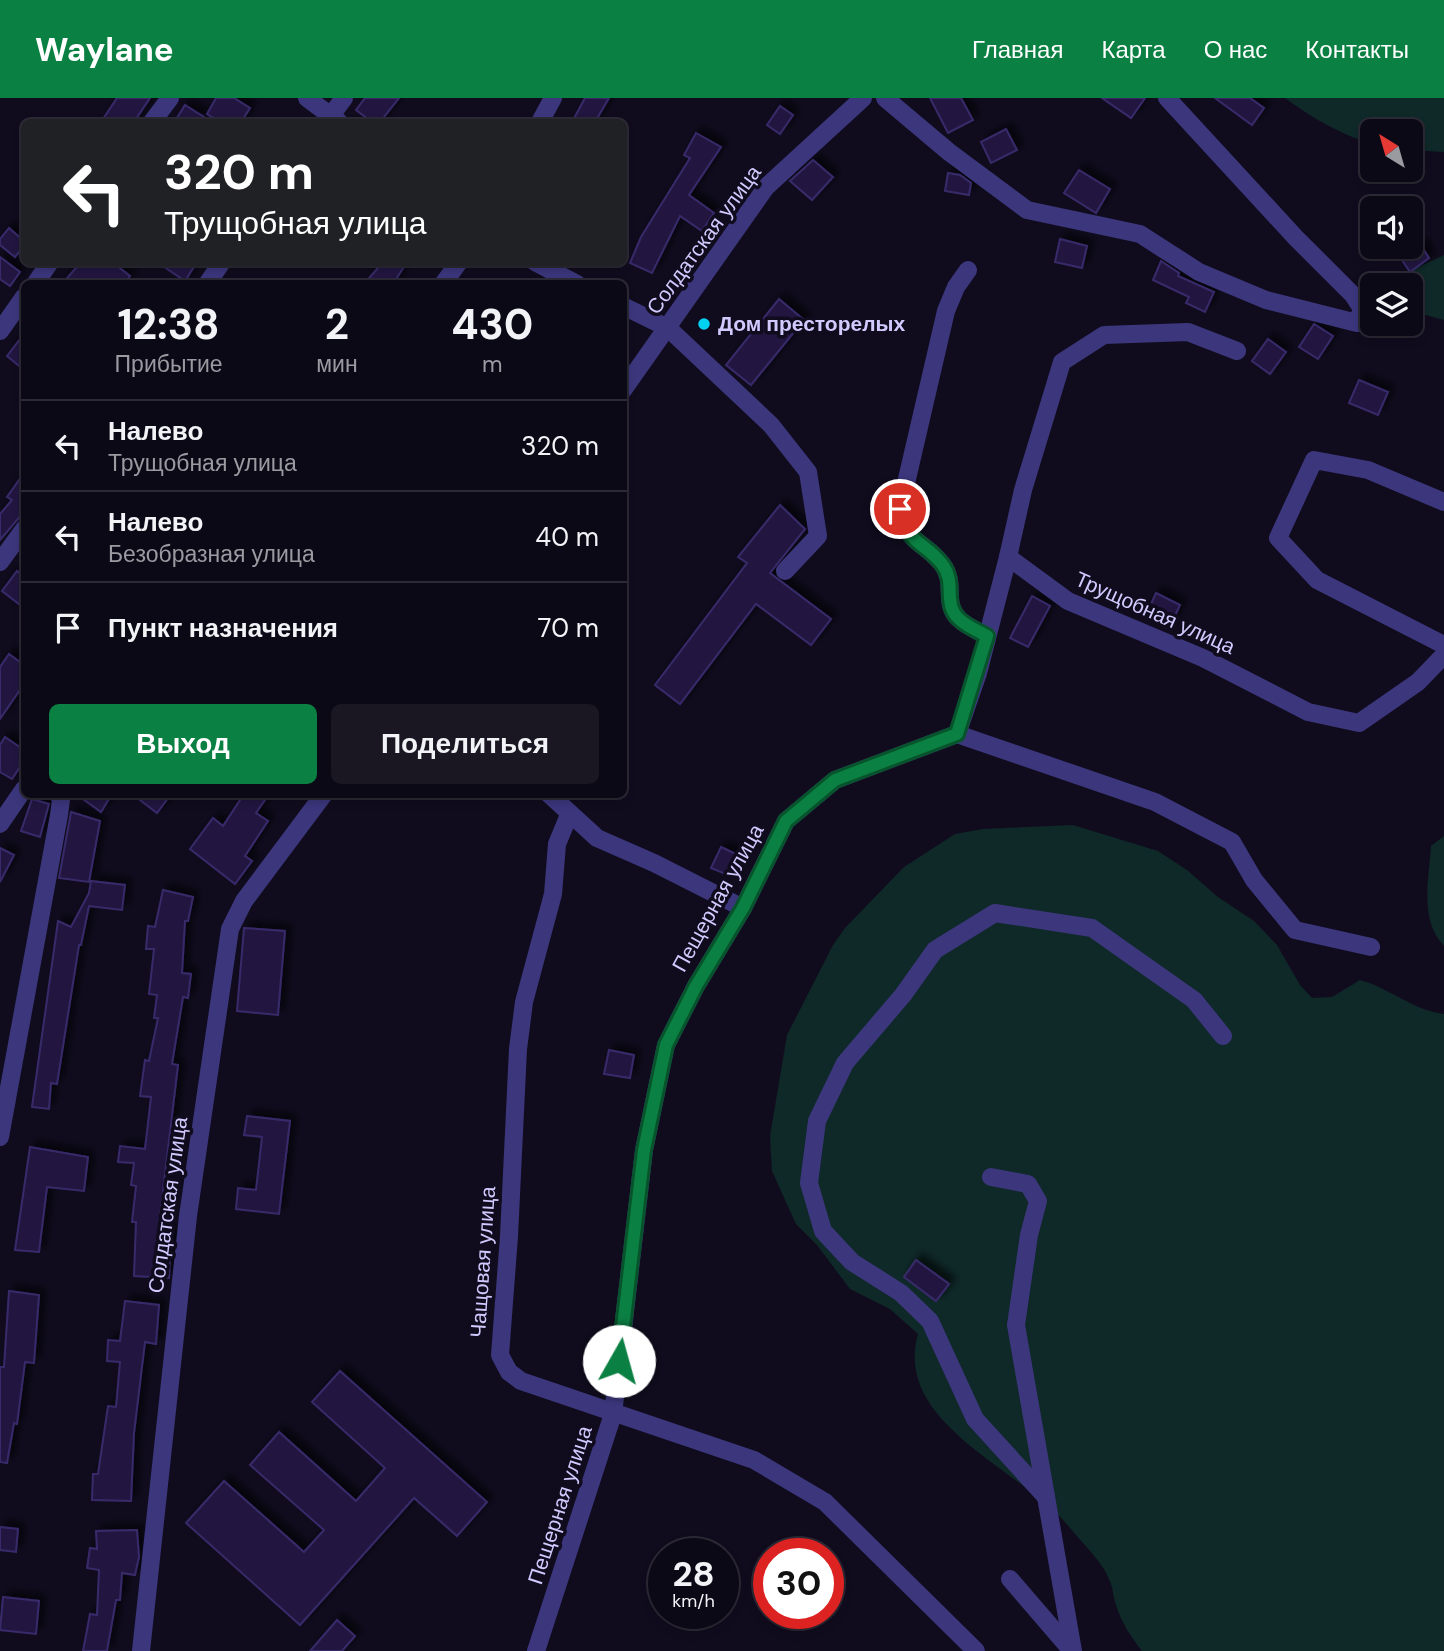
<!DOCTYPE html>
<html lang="ru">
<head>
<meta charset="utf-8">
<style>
	body { margin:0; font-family:"DM Sans",sans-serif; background:#1a1723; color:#f1f3f6; height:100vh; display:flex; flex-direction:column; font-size:26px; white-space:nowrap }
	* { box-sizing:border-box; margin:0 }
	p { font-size:23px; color:#9a9aa1 }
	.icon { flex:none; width:38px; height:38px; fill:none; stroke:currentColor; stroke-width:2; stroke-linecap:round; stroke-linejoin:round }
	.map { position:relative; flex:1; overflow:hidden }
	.details { position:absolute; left:21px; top:182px; width:606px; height:518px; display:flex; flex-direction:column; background:#0c0916; border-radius:10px; box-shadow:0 4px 10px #0003,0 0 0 2px #2c2a35 }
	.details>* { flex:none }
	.top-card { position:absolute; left:21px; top:21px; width:606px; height:147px; border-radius:10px; box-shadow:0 4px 10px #0003,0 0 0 2px #2c2a35; background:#202124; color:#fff; overflow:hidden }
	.needle { width:46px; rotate:323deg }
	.buttons { position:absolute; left:1360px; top:21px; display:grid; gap:14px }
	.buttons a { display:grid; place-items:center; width:63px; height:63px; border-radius:10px; background:#0c0916; box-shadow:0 4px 10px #0003,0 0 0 2px #2c2a35; font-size:35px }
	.speed { position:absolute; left:648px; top:1440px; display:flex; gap:14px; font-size:35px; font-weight:700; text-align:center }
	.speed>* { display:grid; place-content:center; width:91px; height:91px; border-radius:50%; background:#0c0916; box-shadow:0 4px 10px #0003,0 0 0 2px #2c2a35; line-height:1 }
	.speed small { font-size:18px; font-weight:400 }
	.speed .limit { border:10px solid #d22; background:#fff; color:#111 }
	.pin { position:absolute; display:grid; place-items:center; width:60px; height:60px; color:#fff; margin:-30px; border:4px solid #fff; border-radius:50%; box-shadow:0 2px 7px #0007 }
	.me { position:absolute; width:77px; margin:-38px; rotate:7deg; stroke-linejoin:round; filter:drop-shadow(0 0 5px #0008) }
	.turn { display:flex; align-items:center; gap:24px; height:147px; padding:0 28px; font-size:32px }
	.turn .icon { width:91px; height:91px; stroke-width:2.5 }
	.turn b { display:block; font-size:49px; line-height:60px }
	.eta { display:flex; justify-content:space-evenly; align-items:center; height:119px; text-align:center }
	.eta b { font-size:42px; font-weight:700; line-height:49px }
	.cta { display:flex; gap:14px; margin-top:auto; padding:14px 28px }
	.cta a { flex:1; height:80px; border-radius:10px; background:#0b8043; color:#fff; font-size:28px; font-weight:700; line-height:80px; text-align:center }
	.cta a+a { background:#1a1723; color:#f1f3f6 }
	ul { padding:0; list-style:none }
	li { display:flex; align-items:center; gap:21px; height:91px; padding:0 28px; border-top:2px solid #2c2a35 }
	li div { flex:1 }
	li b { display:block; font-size:26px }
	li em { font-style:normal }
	header { display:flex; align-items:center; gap:42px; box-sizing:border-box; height:98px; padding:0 35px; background:#0b8043; color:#fff }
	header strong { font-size:33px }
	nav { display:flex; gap:38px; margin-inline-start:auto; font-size:24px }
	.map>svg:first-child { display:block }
	.green { fill:#0f2828 }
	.building { fill:#21183f; stroke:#392b6a; stroke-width:2; filter:url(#shadow) }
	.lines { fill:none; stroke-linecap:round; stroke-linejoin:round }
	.minor { stroke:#3c377d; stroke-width:18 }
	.route-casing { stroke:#07532c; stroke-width:18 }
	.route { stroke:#0b8043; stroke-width:12 }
	.poi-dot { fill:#02d2f2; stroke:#100c1e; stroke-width:2.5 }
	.labels { text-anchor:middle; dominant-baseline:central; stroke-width:7; stroke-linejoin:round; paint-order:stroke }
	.street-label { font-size:21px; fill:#d1cafe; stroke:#100c1e }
	.poi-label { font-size:21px; font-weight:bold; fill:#d1cafe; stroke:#100c1e; text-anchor:start }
</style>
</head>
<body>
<header>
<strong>Waylane</strong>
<nav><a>Главная</a><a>Карта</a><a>О нас</a><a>Контакты</a></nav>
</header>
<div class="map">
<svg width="1444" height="1553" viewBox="0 0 1444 1553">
	<defs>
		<filter id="shadow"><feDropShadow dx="6" dy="-6" stdDeviation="3.5" flood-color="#0009"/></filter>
	</defs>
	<rect width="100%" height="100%" fill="#100c1e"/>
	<g class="green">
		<path d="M1285,0H1444V54L1411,52L1410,33H1372V46C1340,36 1312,20 1285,0Z"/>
		<polygon points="1444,157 1444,222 1411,213 1410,187 1379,187"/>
		<path d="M1073,727L1158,753L1187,772L1218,799L1254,823L1277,847L1300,887L1312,900L1332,899L1360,882C1390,890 1412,912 1444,916V1553H1142C1131,1539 1121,1524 1116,1507C1113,1498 1113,1489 1109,1481C1102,1463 1082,1445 1070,1430C1026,1373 892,1327 918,1236L890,1211L850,1191L817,1147L796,1126L785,1102L772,1073L770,1038L787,937L833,847L845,830L904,769L955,736L983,731Z"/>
		<path d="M1444,738V848C1419,821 1429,782 1431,748Z"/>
	</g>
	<g class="building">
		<polygon points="117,0 150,0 134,24 101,24"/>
		<polygon points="216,0 234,0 250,10 241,24 221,24 207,16"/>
		<polygon points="365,0 399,0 380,24 372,24 356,12"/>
		<polygon points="585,0 609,0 595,24 572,24"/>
		<polygon points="930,0 961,0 973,22 948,35"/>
		<polygon points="1102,0 1145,0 1131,20"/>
		<polygon points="1215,0 1250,0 1264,10 1252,27"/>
		<polygon points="185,7 212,24 184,24 177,20"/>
		<polygon points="780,8 793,17 780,36 767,27"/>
		<polygon points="1006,31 1017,52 991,65 981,44"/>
		<polygon points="696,35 721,49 689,97 714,115 702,133 680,118 652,175 630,165 641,139 690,60 684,57"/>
		<polygon points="813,62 833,79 812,102 790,83"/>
		<polygon points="1079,72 1110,91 1096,115 1064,95"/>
		<polygon points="948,75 960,77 971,85 969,97 945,93"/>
		<polygon points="9,130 24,143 24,148 15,159 0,147 0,141"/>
		<polygon points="1060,141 1087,148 1082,170 1055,164"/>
		<polygon points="1420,146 1429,160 1410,174 1400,159"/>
		<polygon points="0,159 20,174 10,188 0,181"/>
		<polygon points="1161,163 1179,175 1178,178 1214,194 1205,214 1186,205 1189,199 1153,182"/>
		<polygon points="81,164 112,164 130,178 124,186 62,186"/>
		<polygon points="157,164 197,164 185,183"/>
		<polygon points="383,164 407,164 393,186 364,186"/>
		<polygon points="779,201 804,222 751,287 726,267"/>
		<polygon points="1314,226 1333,238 1318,261 1299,249"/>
		<polygon points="24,236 24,272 7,258"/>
		<polygon points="1268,241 1286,254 1270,276 1252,263"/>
		<polygon points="1359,282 1388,294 1378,317 1349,305"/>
		<polygon points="24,375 24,414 0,442 0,416 12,402 7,399"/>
		<polygon points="780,407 805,431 770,475 831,521 811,547 756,506 680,606 655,587 747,465 738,459"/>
		<polygon points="17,473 24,479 24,510 2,493"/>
		<polygon points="1156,495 1180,507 1169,531 1145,519"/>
		<polygon points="1032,498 1050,508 1028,549 1010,540"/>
		<polygon points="9,556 24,567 24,586 0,621 0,569"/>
		<polygon points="5,639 24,652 24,663 12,681 0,674 0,647"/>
		<polygon points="76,696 112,696 101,714"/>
		<polygon points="132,696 171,696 157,715"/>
		<polygon points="244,696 269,696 256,715 268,723 245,758 252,763 235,786 190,751 213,720 223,728"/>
		<polygon points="32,701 49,706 40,739 21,733"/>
		<polygon points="71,714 100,723 89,784 59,780"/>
		<polygon points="721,749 738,757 728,777 711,770"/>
		<polygon points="0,750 14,757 0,784"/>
		<polygon points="91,783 125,787 122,812 89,808 81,847 79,847 57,986 51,985 49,1011 32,1009 58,823 71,829 89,795"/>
		<polygon points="163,792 193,799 188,823 185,823 182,875 191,876 188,900 183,899 172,966 178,967 158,1135 171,1135 169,1180 134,1178 136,1124 132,1124 136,1088 131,1087 134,1065 118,1064 120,1048 145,1051 151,999 140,998 145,962 149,963 158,920 154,920 157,897 149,896 154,851 146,851 148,828 155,829"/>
		<polygon points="244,830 285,833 278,917 237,913"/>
		<polygon points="609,952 634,957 630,980 604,976"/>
		<polygon points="247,1018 290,1023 279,1116 236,1111 238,1090 256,1092 262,1039 244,1037"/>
		<polygon points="30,1049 88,1059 84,1093 47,1089 39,1154 15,1152"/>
		<polygon points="916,1162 949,1186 936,1203 904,1179"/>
		<polygon points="9,1193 39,1197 34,1265 25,1264 17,1326 14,1325 7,1365 0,1364 0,1269 4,1269"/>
		<polygon points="125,1203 159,1207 156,1246 145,1244 134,1335 131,1403 92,1402 93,1376 98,1376 108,1308 116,1309 120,1264 107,1263 108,1242 120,1243"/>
		<polygon points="340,1273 487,1404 457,1438 414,1400 300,1527 186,1425 224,1383 304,1454 324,1432 250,1367 279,1334 356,1403 385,1370 312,1304"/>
		<polygon points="0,1429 18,1431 16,1454 0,1452"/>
		<polygon points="137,1432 139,1459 135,1477 122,1475 120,1502 116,1502 107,1553 83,1553 90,1516 97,1517 99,1472 87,1470 90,1450 97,1451 96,1433"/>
		<polygon points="3,1499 39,1503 36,1536 0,1532"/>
		<polygon points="337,1522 355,1538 342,1553 310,1553"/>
	</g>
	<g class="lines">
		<g class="minor">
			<polyline points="307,0 339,24"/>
			<polyline points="885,0 949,54 1027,112 1140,136 1199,174 1266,202 1357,225 1362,211 1353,197 1296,140 1167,0"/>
			<polyline points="152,24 170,0"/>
			<polyline points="326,24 344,0"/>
			<polyline points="540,24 553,0"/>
			<polyline points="535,164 577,186"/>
			<path d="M968,172L956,189L946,213L900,411C910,450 922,441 942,466C957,485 942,505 959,521C966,528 978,533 987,538"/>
			<polyline points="35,186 50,164"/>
			<polyline points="207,186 222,164"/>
			<polyline points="443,186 459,164"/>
			<polyline points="623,208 668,230 771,327 808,374 818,438 785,473"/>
			<polyline points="0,233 24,199"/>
			<polyline points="623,292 766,89 863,0"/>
			<polyline points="1444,404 1368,372 1314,362 1278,440 1317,482 1444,547"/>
			<polyline points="1008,459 1023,392 1062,264 1104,237 1188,234 1237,253"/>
			<polyline points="0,464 24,431"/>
			<polyline points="957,636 978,575 1008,459 1068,503 1203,560 1308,614 1359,625 1418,584 1444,557"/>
			<polyline points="549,696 597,740 654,765 743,810"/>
			<polyline points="569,717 557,746 553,796 524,904 518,951 509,1138 500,1257 509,1274 521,1283 754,1362 825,1404 976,1553"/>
			<polyline points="0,726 24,691"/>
			<polyline points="0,1039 59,717 61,701 58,696"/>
			<polyline points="991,1079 1028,1086 1038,1103 1029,1137 1016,1227 1073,1553"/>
			<polyline points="1046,1399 975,1321 930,1223 901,1195 852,1164 823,1133 809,1085 817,1023 845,965 903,897 935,852 995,815 1092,830 1194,902 1223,938"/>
			<polyline points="1010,1481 1072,1553"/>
			<polyline points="141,1553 188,1118 230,831 244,803 324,696"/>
			<polyline points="536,1553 613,1316 644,1052 666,947 696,888 743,810 786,723 835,682 957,636 1155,704 1232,744 1254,782 1295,832 1371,849"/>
		</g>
	</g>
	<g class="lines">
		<defs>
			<path id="route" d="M619,1263L644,1052L666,947L696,888L743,810L786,723L835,682L957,636L987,538C978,533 966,528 959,521C942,505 957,485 942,466C922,441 910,450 900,411"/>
		</defs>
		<use href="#route" class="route-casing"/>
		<use href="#route" class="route"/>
	</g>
	<circle class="poi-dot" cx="704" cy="226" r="7"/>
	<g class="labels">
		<g class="street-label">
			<text transform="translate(704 142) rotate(-54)">Солдатская улица</text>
			<text transform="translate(1155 515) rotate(24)">Трущобная улица</text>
			<text transform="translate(718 800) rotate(-61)">Пещерная улица</text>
			<text transform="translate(168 1107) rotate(-82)">Солдатская улица</text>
			<text transform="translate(483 1164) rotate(-86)">Чащовая улица</text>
			<text transform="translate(560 1407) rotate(-72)">Пещерная улица</text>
		</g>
		<g class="poi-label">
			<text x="718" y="226">Дом престорелых</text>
		</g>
	</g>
</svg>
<div class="buttons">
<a><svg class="needle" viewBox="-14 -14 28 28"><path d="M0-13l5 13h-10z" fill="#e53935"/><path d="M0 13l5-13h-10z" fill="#9a9aa1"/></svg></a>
<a><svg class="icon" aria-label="sound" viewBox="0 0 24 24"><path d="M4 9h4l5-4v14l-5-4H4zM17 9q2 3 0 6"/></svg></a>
<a><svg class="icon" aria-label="layers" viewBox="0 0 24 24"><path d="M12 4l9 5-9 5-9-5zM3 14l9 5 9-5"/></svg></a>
</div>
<div class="speed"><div>28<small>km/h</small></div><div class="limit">30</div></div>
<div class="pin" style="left:900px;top:411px;background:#d93025"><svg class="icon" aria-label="arrive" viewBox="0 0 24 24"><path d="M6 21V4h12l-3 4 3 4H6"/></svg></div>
<svg class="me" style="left:619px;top:1263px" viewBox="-20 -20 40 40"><circle r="19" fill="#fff"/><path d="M0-13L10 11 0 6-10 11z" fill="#0b8043"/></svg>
<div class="top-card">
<div class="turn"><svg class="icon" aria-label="left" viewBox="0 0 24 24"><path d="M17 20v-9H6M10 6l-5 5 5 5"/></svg><div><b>320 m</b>Трущобная улица</div></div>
</div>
<section class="details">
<div class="eta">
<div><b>12:38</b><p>Прибытие</p></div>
<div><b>2</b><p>мин</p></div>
<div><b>430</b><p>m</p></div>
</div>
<ul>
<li><svg class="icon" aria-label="left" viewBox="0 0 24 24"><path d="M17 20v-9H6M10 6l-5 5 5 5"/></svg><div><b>Налево</b><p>Трущобная улица</p></div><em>320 m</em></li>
<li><svg class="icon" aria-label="left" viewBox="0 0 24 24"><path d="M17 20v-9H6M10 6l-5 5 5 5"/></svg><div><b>Налево</b><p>Безобразная улица</p></div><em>40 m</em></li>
<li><svg class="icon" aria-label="arrive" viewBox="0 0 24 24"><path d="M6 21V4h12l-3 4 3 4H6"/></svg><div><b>Пункт назначения</b></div><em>70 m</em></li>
</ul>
<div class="cta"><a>Выход</a><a>Поделиться</a></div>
</section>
</div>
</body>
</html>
